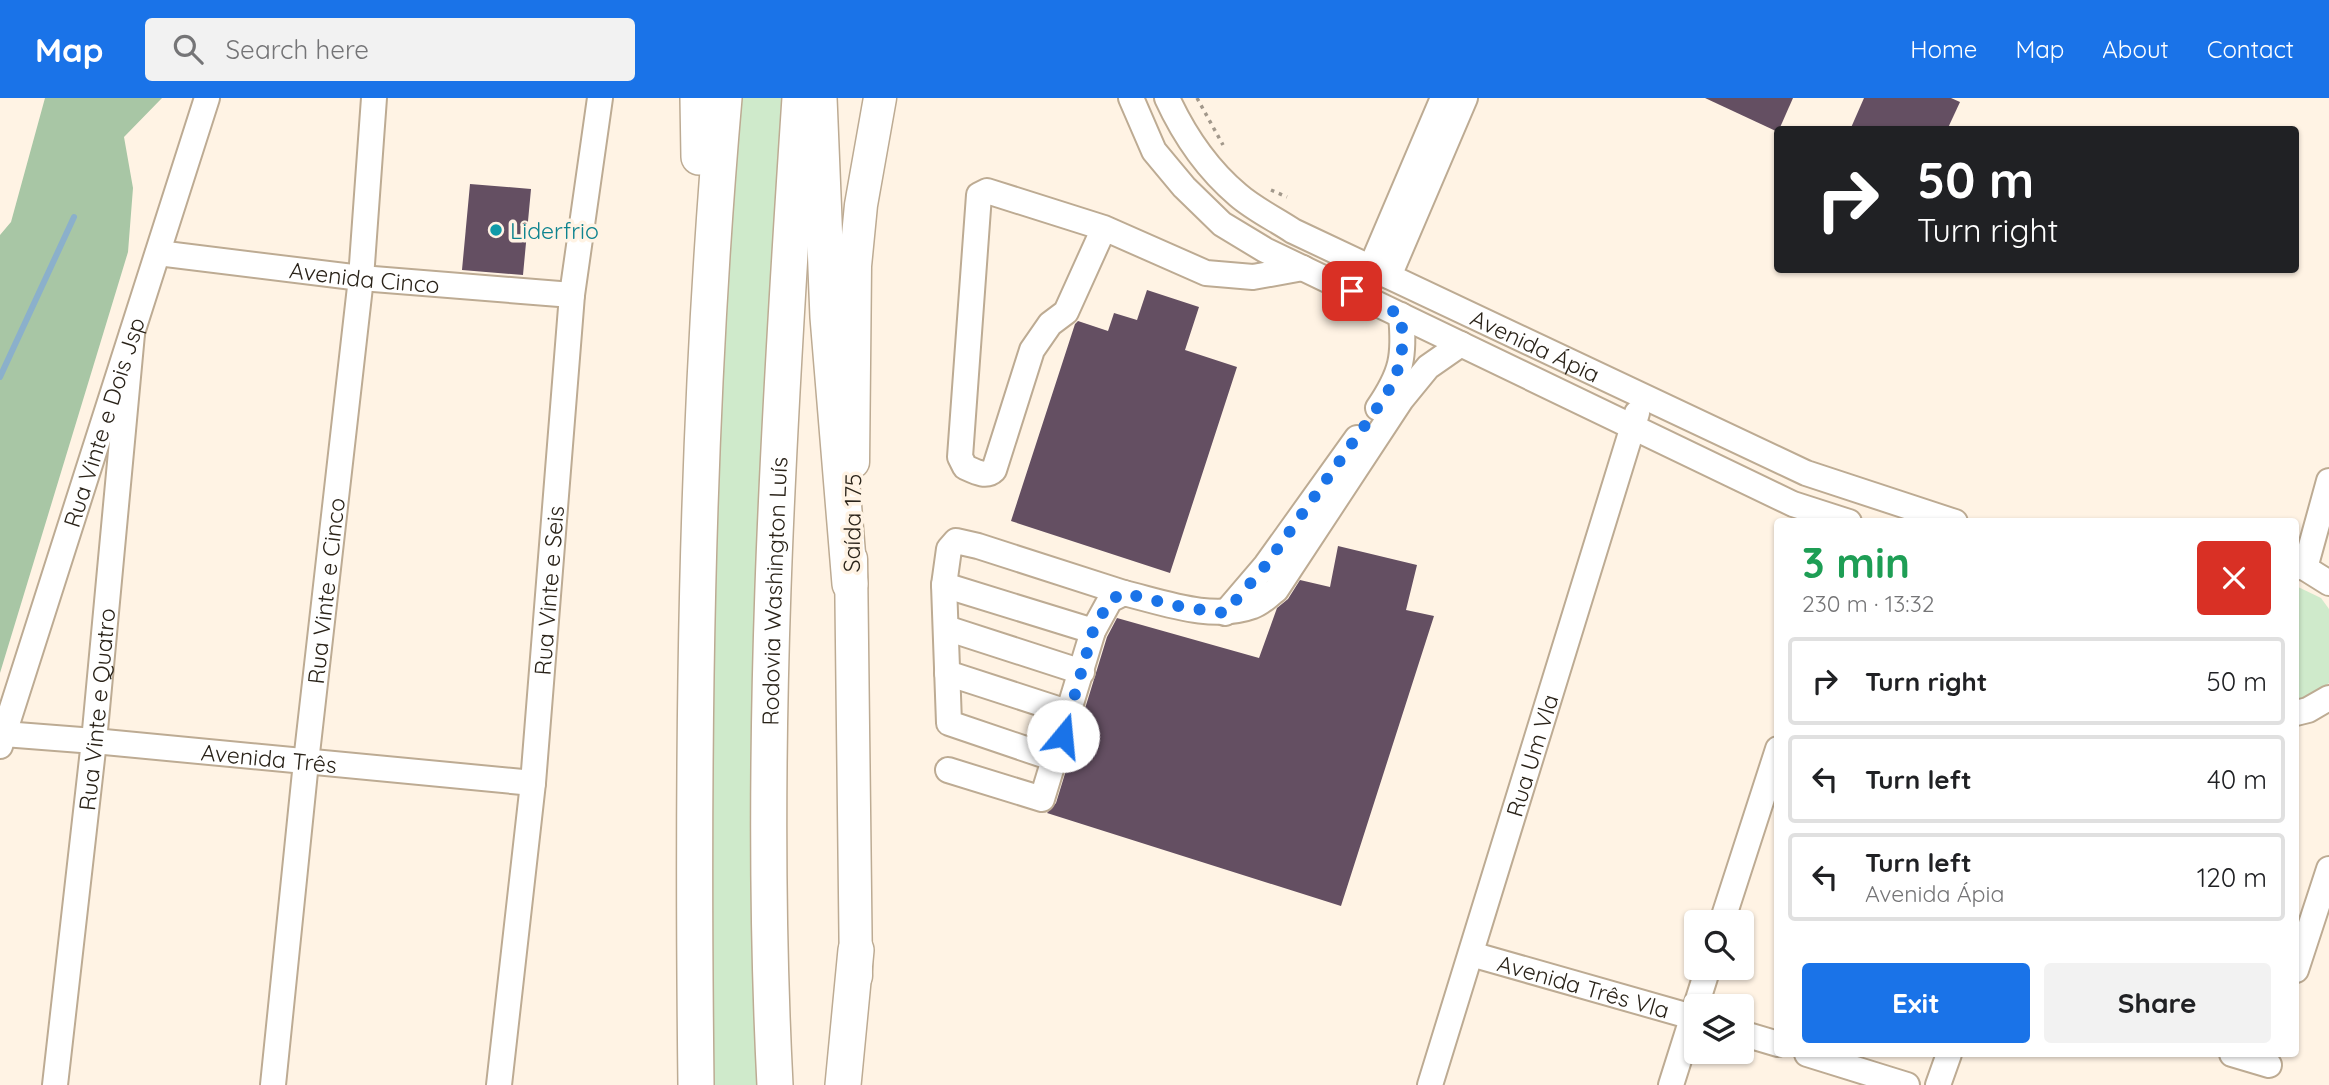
<!DOCTYPE html>
<html lang="en">
<head>
<meta charset="utf-8">
<style>
	body { margin:0; font-family:Quicksand,sans-serif; background:#f2f2f2; color:#202124; height:100vh; display:flex; flex-direction:column; font-size:26px; white-space:nowrap }
	* { box-sizing:border-box; margin:0 }
	p { font-size:23px; color:#757577 }
	.icon { flex:none; width:38px; height:38px; fill:none; stroke:currentColor; stroke-width:2; stroke-linecap:round; stroke-linejoin:round }
	.map { position:relative; flex:1; overflow:hidden }
	.drawer { position:absolute; left:1774px; top:420px; width:525px; height:539px; display:flex; flex-direction:column; background:#fff; border-radius:7px; box-shadow:0 2px 5px #0004 }
	.drawer>* { flex:none }
	.hud { position:absolute; left:1774px; top:28px; width:525px; height:147px; border-radius:7px; box-shadow:0 2px 5px #0004; background:#202124; color:#fff; overflow:hidden }
	.controls { position:absolute; left:1684px; top:812px; display:grid; gap:14px }
	.controls a { display:grid; place-items:center; width:70px; height:70px; border-radius:7px; background:#fff; box-shadow:0 2px 5px #0004; font-size:35px }
	.pin { position:absolute; display:grid; place-items:center; width:60px; height:60px; color:#fff; margin:-30px; border-radius:14px; box-shadow:0 4px 10px #0006 }
	.me { position:absolute; width:77px; margin:-38px; rotate:17deg; stroke-linejoin:round; filter:drop-shadow(0 0 5px #0008) }
	.turn { display:flex; align-items:center; gap:24px; height:147px; padding:0 28px; font-size:32px }
	.turn .icon { width:91px; height:91px; stroke-width:2.5 }
	.turn b { display:block; font-size:49px; line-height:60px }
	.round { display:grid; place-items:center; flex:none; width:74px; height:74px; border-radius:7px; background:#f2f2f2 }
	.head { display:flex; align-items:center; justify-content:space-between; height:119px; padding:0 28px }
	h1 { font-size:42px; font-weight:700; line-height:52px; color:#1e9e55 }
	.button { display:flex; gap:14px; margin-top:auto; padding:14px 28px }
	.button a { flex:1; height:80px; border-radius:7px; background:#1a73e8; color:#fff; font-size:28px; font-weight:700; line-height:80px; text-align:center }
	.button a+a { background:#f2f2f2; color:#202124 }
	ul { padding:0; list-style:none }
	li { display:flex; align-items:center; gap:21px; height:88px; margin:0 14px 10px; padding:0 14px; border:4px solid #e0e0e0; border-radius:7px }
	li div { flex:1 }
	li b { display:block; font-size:26px }
	li em { font-style:normal }
	header { display:flex; align-items:center; gap:42px; box-sizing:border-box; height:98px; padding:0 35px; background:#1a73e8; color:#fff }
	header strong { font-size:33px }
	nav { display:flex; gap:38px; margin-inline-start:auto; font-size:24px }
	.search { width:490px; height:63px; background:#f2f2f2; display:flex; align-items:center; gap:18px; box-sizing:border-box; padding:0 24px; border-radius:7px; color:#757577; font-size:26px }
	.map>svg:first-child { display:block }
	.green { fill:#cfeacb }
	.forest { fill:#a8c6a5 }
	.lines { fill:none; stroke-linecap:round; stroke-linejoin:round }
	.stream { stroke:#8bb0cb; stroke-width:6 }
	.building { fill:#644f62 }
	.minor-casing { stroke:#bdab93; stroke-width:28 }
	.major-casing { stroke:#bdab93; stroke-width:35 }
	.highway-casing { stroke:#bdab93; stroke-width:38 }
	.path { stroke:#a2988b; stroke-width:3.5; stroke-dasharray:3.5 5; stroke-linecap:butt }
	.minor { stroke:#fff; stroke-width:24 }
	.major { stroke:#fff; stroke-width:32 }
	.highway { stroke:#fff; stroke-width:35 }
	.route { stroke:#1a73e8; stroke-width:12; stroke-dasharray:0 21.6 }
	.culture-dot { fill:#0f9aa8; stroke:#fff3e4; stroke-width:2.5 }
	.labels { text-anchor:middle; dominant-baseline:central; stroke-width:7; stroke-linejoin:round; paint-order:stroke }
	.culture-label { font-size:23px; fill:#0d838f; stroke:#fff3e4; text-anchor:start }
	.street-label { font-size:23px; fill:#2a2319; stroke:#fff3e4 }
</style>
</head>
<body>
<header>
<strong>Map</strong>
<div class="search"><svg class="icon" aria-label="search" viewBox="0 0 24 24"><circle cx="10" cy="10" r="6"/><path d="M15 15l6 6"/></svg>Search here</div>
<nav><a>Home</a><a>Map</a><a>About</a><a>Contact</a></nav>
</header>
<div class="map">
<svg width="2329" height="987" viewBox="0 0 2329 987">
	<rect width="100%" height="100%" fill="#fff3e4"/>
	<g class="green">
		<polygon points="736,0 785,0 762,987 707,987 710,466"/>
		<polygon points="2296,488 2321,500 2329,511 2329,585 2309,602 2296,606"/>
	</g>
	<polygon class="forest" points="45,0 162,0 124,39 133,90 128,154 0,575 0,137 11,124"/>
	<g class="lines">
		<polyline class="stream" points="0,279 74,119"/>
	</g>
	<g class="building">
		<polygon points="1705,0 1793,0 1778,34"/>
		<polygon points="1864,0 1951,0 1960,4 1947,32 1850,32"/>
		<polygon points="470,86 531,91 523,177 462,172"/>
		<polygon points="1147,192 1199,209 1185,252 1237,269 1170,475 1011,423 1075,226 1078,223 1108,233 1114,215 1137,222"/>
		<polygon points="1338,448 1417,467 1406,512 1434,518 1341,808 1047,715 1056,705 1107,539 1117,520 1259,560 1277,510 1288,501 1300,482 1330,489"/>
	</g>
	<g class="lines">
		<defs>
			<g id="minor">
				<polyline points="1131,0 1154,53 1184,89 1222,126 1265,152 1793,406 1849,424"/>
				<path id="s1" d="M1167,0C1184,37 1206,70 1238,97C1254,111 1275,121 1293,133L1806,375L1955,424"/>
				<path d="M1104,130L1066,214L1050,226L1032,252L994,372C986,380 974,373 965,369L960,359L979,97L987,93L1104,130L1206,175L1253,179L1303,170"/>
				<path id="s2" d="M158,155L361,180L572,197"/>
				<polyline points="1371,169 1443,0"/>
				<polyline points="1389,178 1465,0"/>
				<path d="M1378,310C1402,275 1405,258 1401,217"/>
				<polyline points="2296,468 2305,470 2329,485"/>
				<polyline points="2305,470 2329,383"/>
				<polyline points="944,487 1093,533"/>
				<polyline points="1225,515 1266,467 1357,340"/>
				<polyline points="946,530 1082,574"/>
				<polyline points="947,575 1070,615"/>
				<polyline points="2296,615 2308,612 2329,600"/>
				<path id="s3" d="M4,636L94,643L533,685"/>
				<path id="s4" d="M0,648L207,0"/>
				<polyline points="1055,661 949,625 944,487 949,451 956,443 978,448 1124,495"/>
				<path d="M948,672L1042,701L1093,533L1110,502L1124,495C1165,505 1212,523 1253,508C1262,505 1269,497 1276,492L1401,302L1428,269L1461,246"/>
				<polyline points="1722,824 1778,651"/>
				<path id="s5" d="M1471,856L1696,920"/>
				<polyline points="2296,872 2329,771"/>
				<polyline points="1741,935 1778,946"/>
				<polyline points="1807,956 1907,987"/>
				<polyline points="2232,956 2269,967"/>
				<path id="s6" d="M55,987L94,643L132,236"/>
				<path id="s7" d="M273,987L306,664L361,180L374,0"/>
				<path id="s8" d="M499,987L533,685L572,197L600,0"/>
				<path id="s9" d="M1430,987L1637,315"/>
				<polyline points="1671,987 1708,870"/>
				<polyline points="1938,987 1949,956"/>
			</g>
			<g id="major">
				<polyline points="853,364 855,168 861,107 880,0"/>
				<polyline points="851,461 856,878"/>
			</g>
			<g id="highway">
				<polyline points="698,0 699,59"/>
				<polyline points="819,0 828,219 850,486"/>
				<path d="M696,987C692,658 695,328 724,0"/>
				<path id="s10" d="M775,987C758,658 778,329 800,0"/>
				<polyline points="843,987 856,852"/>
			</g>
		</defs>
		<use href="#minor" class="minor-casing"/>
		<use href="#major" class="major-casing"/>
		<use href="#highway" class="highway-casing"/>
		<g class="path">
			<polyline points="1197,0 1223,47"/>
			<polyline points="1271,92 1287,99"/>
		</g>
		<use href="#minor" class="minor"/>
		<use href="#major" class="major"/>
		<use href="#highway" class="highway"/>
	</g>
	<g class="lines">
		<path class="route" d="M1063,638L1093,533L1110,502L1124,495L1182,509L1225,515L1266,467L1385,299C1403,266 1404,254 1401,217L1352,193"/>
	</g>
	<circle class="culture-dot" cx="496" cy="132" r="7"/>
	<g class="labels">
		<g class="culture-label">
			<text x="510" y="132">Liderfrio</text>
		</g>
		<g class="street-label">
			<text stroke="none"><textPath href="#s2" startOffset="208">Avenida Cinco</textPath></text>
			<text stroke="none"><textPath href="#s1" startOffset="455">Avenida Ápia</textPath></text>
			<text stroke="none"><textPath href="#s4" startOffset="340">Rua Vinte e Dois Jsp</textPath></text>
			<text transform="translate(852 425) rotate(-89)">Saída 175</text>
			<text stroke="none"><textPath href="#s8" startOffset="497">Rua Vinte e Seis</textPath></text>
			<text stroke="none"><textPath href="#s10" startOffset="494">Rodovia Washington Luís</textPath></text>
			<text stroke="none"><textPath href="#s7" startOffset="497">Rua Vinte e Cinco</textPath></text>
			<text stroke="none"><textPath href="#s6" startOffset="378">Rua Vinte e Quatro</textPath></text>
			<text stroke="none"><textPath href="#s9" startOffset="345">Rua Um Vla</textPath></text>
			<text stroke="none"><textPath href="#s3" startOffset="266">Avenida Três</textPath></text>
			<text stroke="none"><textPath href="#s5" startOffset="117">Avenida Três Vla</textPath></text>
		</g>
	</g>
</svg>
<div class="controls">
<a><svg class="icon" aria-label="search" viewBox="0 0 24 24"><circle cx="10" cy="10" r="6"/><path d="M15 15l6 6"/></svg></a>
<a><svg class="icon" aria-label="layers" viewBox="0 0 24 24"><path d="M12 4l9 5-9 5-9-5zM3 14l9 5 9-5"/></svg></a>
</div>
<div class="pin" style="left:1352px;top:193px;background:#d93025"><svg class="icon" aria-label="arrive" viewBox="0 0 24 24"><path d="M6 21V4h12l-3 4 3 4H6"/></svg></div>
<svg class="me" style="left:1063px;top:638px" viewBox="-20 -20 40 40"><circle r="19" fill="#fff"/><path d="M0-13L10 11 0 6-10 11z" fill="#1a73e8"/></svg>
<div class="hud">
<div class="turn"><svg class="icon" aria-label="right" viewBox="0 0 24 24"><path d="M7 20v-9h11M14 6l5 5-5 5"/></svg><div><b>50 m</b>Turn right</div></div>
</div>
<section class="drawer">
<div class="head"><div><h1>3 min</h1><p>230 m · 13:32</p></div><a class="round" style="background:#d93025;color:#fff"><svg class="icon" aria-label="close" viewBox="0 0 24 24"><path d="M6 6l12 12M18 6L6 18"/></svg></a></div>
<ul>
<li><svg class="icon" aria-label="right" viewBox="0 0 24 24"><path d="M7 20v-9h11M14 6l5 5-5 5"/></svg><div><b>Turn right</b></div><em>50 m</em></li>
<li><svg class="icon" aria-label="left" viewBox="0 0 24 24"><path d="M17 20v-9H6M10 6l-5 5 5 5"/></svg><div><b>Turn left</b></div><em>40 m</em></li>
<li><svg class="icon" aria-label="left" viewBox="0 0 24 24"><path d="M17 20v-9H6M10 6l-5 5 5 5"/></svg><div><b>Turn left</b><p>Avenida Ápia</p></div><em>120 m</em></li>
</ul>
<div class="button"><a>Exit</a><a>Share</a></div>
</section>
</div>
</body>
</html>
